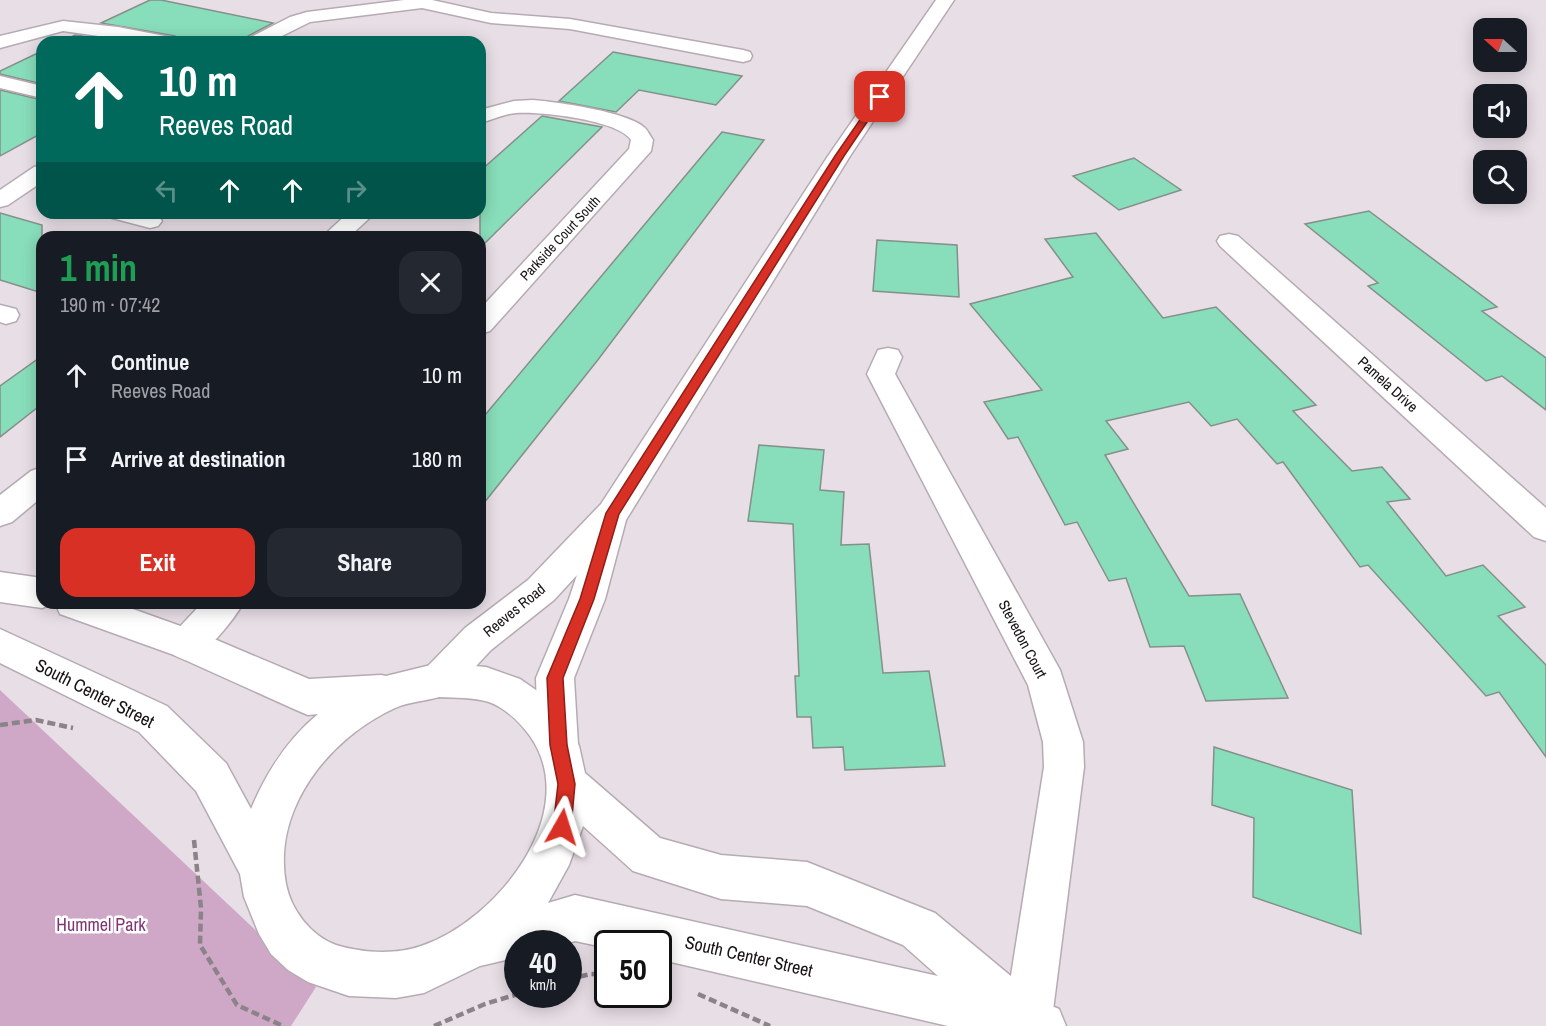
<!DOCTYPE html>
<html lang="en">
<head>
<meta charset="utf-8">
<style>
	body { margin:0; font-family:"Archivo Narrow",sans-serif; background:#242831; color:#f1f3f6; height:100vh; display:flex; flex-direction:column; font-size:22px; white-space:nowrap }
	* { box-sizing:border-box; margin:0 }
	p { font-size:20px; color:#9ea1a6 }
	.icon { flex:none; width:33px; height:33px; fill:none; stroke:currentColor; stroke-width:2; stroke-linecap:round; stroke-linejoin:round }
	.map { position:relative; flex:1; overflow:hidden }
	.side { position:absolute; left:36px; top:231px; width:450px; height:378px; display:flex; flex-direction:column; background:#171b24; border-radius:18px; box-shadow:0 3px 15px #0003 }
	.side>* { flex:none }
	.hud { position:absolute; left:36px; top:36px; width:450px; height:183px; border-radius:18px; box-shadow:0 3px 15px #0003; background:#00695c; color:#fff; overflow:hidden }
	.needle { width:39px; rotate:291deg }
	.buttons { position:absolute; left:1473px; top:18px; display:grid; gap:12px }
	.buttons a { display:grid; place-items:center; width:54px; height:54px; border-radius:12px; background:#171b24; box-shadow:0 3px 15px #0003; font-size:30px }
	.speed { position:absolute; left:504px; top:930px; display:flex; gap:12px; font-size:30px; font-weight:700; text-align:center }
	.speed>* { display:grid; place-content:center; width:78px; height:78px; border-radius:50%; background:#171b24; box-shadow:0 3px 15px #0003; line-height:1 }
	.speed small { font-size:15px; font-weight:400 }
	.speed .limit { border:3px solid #111; border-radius:9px; background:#fff; color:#111 }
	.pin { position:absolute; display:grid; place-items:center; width:51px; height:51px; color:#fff; margin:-26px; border-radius:12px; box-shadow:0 3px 9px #0006 }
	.me { position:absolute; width:66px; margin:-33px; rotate:6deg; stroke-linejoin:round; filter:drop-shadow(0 0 4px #0008) }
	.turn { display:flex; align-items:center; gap:21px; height:126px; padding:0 24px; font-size:27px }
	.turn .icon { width:78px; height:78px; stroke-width:2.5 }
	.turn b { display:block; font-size:42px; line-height:51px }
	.lanes { display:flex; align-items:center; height:57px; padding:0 24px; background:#0003; justify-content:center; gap:30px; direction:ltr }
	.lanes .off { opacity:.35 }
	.round { display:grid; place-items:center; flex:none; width:63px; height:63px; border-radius:18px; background:#242831 }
	.head { display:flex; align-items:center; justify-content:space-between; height:102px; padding:0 24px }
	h1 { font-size:36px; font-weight:800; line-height:45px; color:#1e9e55 }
	.action { display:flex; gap:12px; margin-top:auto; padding:12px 24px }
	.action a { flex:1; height:69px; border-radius:18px; background:#d93025; color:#fff; font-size:24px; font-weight:800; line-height:69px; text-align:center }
	.action a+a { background:#242831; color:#f1f3f6 }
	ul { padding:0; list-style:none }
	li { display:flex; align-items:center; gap:18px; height:84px; padding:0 24px }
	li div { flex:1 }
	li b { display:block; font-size:22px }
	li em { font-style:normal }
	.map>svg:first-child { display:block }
	.green { fill:#d0a8c7 }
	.building { fill:#88ddba; stroke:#84908a; stroke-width:1.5 }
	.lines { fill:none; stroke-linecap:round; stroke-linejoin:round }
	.minor-casing { stroke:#b6abb3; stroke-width:3 }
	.major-casing { stroke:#b6abb3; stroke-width:3 }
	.path { stroke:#8a8388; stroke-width:4.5; stroke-dasharray:8 4; stroke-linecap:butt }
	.minor { fill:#fff; fill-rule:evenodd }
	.major { fill:#fff; fill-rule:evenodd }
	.route { fill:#d93025; stroke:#8d1f18; stroke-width:1.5 }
	.labels { text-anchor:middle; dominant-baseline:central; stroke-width:5; stroke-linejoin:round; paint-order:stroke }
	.far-street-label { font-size:14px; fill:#161315; stroke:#fff }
	.street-label { font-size:15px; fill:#161315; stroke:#fff }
	.near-street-label { font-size:18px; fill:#161315; stroke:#fff }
	.near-park-label { font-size:18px; fill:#7e3572; stroke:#fff }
</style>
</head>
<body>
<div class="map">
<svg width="1546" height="1026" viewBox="0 0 1546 1026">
	<rect width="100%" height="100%" fill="#e8dee6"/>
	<polygon class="green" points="0,690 316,987 291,1026 0,1026"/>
	<g class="building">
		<polygon points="150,0 161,0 273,23 248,36 245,42 179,42 175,36 101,23"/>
		<polygon points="75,35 125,42 61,42"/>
		<polygon points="42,51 42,84 0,74 0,71"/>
		<polygon points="613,52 742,76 716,105 639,90 616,112 559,101"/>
		<polygon points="0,90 42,100 42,133 0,156"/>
		<polygon points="542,116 602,127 480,248 480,171"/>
		<polygon points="722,132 764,140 597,361 480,508 480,421"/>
		<polygon points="1134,158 1181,190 1119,210 1073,176"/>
		<polygon points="1369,211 1497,307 1482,311 1546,358 1546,410 1502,376 1486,381 1368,286 1378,283 1305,224"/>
		<polygon points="0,213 42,225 42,293 0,280"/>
		<polygon points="1096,233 1163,318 1216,307 1316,405 1293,411 1352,471 1382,467 1410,499 1387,502 1446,576 1483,565 1525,607 1498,616 1546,665 1546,757 1499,692 1486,696 1368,565 1360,567 1283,462 1277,464 1237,419 1211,426 1189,402 1106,421 1128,449 1105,455 1189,596 1240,594 1288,698 1206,701 1184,646 1150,647 1126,578 1109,581 1077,522 1065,525 1018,437 1008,439 984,402 1042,390 970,304 1073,277 1045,239"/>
		<polygon points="877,240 957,245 959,297 873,291"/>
		<polygon points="42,356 42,404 0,437 0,386"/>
		<polygon points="759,445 824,450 820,490 844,492 841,545 869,544 883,673 929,671 945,766 845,770 843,747 813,748 811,717 797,717 795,676 799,676 793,524 748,521"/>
		<polygon points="1214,747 1352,790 1361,934 1253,897 1254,818 1212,805"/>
	</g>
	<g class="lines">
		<defs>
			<g id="minor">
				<polygon points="404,0 432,0 491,13 570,19 743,50 750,52 752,56 750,60 743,62 570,29 491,23 422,8 310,22 270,42 247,42 249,38 290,17 307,12"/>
				<polygon points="936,0 954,0 850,156 626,520 605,599 574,678 578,745 572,758 558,764 544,758 538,745 536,678 569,599 577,575 554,600 491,650 452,692 439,697 426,692 420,680 426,668 465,628 528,580 601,504 828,156"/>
				<polygon points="63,21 118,27 175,38 177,42 141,42 63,31 0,48 0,36"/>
				<polygon points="0,76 42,86 42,98 0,88"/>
				<path d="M533,100C557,102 629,112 645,128C648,131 650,136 653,140L651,151L490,331L480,334V309L629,149L631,140C619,120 539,111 516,113C503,114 492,120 480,123V110L514,101Z"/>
				<polygon points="42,165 42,182 8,205 0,207 0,190 34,167"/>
				<polygon points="108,213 147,213 158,216 162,221 158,226 150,228 112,218"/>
				<polygon points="348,213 375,213 349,237 322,237"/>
				<polygon points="1229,234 1238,236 1546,508 1546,541 1534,537 1220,246 1217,241 1220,236"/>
				<polygon points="0,305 16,309 19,315 16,321 6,324 0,322"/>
				<polygon points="888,348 898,350 902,357 895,374 1060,670 1083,742 1084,767 1051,1026 1003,1026 1044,767 1043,742 1028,685 867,374 878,350"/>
				<polygon points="42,467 42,497 12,522 0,526 0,495 31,471"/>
				<path d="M202,603H243C236,617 203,659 187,660C184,660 178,657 174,655L168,644L174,633Z"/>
			</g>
			<g id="major">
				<polygon points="0,572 42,578 42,603 55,603 42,608 0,602"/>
				<path d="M55,603H116L200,633L309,679L381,675L386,676L439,663L486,667L520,679L546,697L569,725L579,746L585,773L660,838L721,855L807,862L935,913L1042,1002L1059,1009L1066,1026H948L658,959V944H608V948L575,941L565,944H518V957L480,966L424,993L396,998L349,996L308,982L288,970L271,954L259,934L244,897L240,874L196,791L139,732L0,663V629L167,706L226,763L251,809C267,771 287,740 318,714L308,715L294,709L174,655L60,614ZM439,697C455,698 473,697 489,702C505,708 520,722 530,736C584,813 495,922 421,946C395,955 362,953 336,945C311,936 291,910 286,884C272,809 329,738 395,708C408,702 425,701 439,697ZM583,826L633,871L721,899L807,906L903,945L938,976L575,895L548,903L569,865Z"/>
			</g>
		</defs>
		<use href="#minor" class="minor-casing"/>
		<use href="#major" class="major-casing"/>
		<g class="path">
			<polyline points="0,725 36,720 73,728"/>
			<polyline points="194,840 201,908 200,945 237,1005 283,1026"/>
			<polyline points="568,979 591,974 608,975"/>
			<polyline points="698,994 770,1026"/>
			<polyline points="434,1026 485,1004 518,994"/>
		</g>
		<use href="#minor" class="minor"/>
		<use href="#major" class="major"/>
	</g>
	<polygon class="route" points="877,95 884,97 844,156 619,514 594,599 563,678 567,745 575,784 571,827 568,833 562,836 556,833 553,827 558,784 550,745 547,678 580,599 606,513 835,156"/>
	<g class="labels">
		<g class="far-street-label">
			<text transform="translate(560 238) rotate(-47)">Parkside Court South</text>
		</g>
		<g class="street-label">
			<text transform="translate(1388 384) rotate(42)">Pamela Drive</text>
			<text transform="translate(514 610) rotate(-39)">Reeves Road</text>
			<text transform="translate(1023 639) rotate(62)">Stevedon Court</text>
		</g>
		<g class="near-street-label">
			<text transform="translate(95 693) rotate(27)">South Center Street</text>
			<text transform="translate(749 956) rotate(13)">South Center Street</text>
		</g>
		<g class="near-park-label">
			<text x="101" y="924">Hummel Park</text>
		</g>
	</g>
</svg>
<div class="buttons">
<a><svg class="needle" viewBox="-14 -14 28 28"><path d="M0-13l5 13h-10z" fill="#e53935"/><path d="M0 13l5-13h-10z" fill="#9ea1a6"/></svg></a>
<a><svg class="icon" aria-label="sound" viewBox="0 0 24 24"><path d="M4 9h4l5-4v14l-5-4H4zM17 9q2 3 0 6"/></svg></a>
<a><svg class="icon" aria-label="search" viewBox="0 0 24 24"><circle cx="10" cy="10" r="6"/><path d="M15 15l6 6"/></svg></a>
</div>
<div class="speed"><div>40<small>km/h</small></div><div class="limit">50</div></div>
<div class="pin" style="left:880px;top:97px;background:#d93025"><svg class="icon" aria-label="arrive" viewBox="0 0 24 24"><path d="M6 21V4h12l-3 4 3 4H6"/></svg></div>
<svg class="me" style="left:562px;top:827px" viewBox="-20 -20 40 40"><path d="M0-17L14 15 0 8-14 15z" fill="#d93025" stroke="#fff" stroke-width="4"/></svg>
<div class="hud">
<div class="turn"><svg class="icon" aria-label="ahead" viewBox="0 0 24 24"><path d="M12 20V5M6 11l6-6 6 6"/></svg><div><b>10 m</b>Reeves Road</div></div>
<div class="lanes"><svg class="icon off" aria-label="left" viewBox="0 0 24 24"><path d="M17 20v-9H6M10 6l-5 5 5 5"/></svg><svg class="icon" aria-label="ahead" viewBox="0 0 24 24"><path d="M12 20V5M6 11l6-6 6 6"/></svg><svg class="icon" aria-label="ahead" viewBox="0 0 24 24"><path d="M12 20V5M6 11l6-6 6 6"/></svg><svg class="icon off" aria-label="right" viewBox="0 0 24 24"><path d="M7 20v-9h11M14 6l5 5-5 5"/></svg></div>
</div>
<section class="side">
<div class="head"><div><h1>1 min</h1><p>190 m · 07:42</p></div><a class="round"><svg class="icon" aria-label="close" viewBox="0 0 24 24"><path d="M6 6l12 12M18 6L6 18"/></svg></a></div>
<ul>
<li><svg class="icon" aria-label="ahead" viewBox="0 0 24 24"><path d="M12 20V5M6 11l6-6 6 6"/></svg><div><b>Continue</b><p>Reeves Road</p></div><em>10 m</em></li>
<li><svg class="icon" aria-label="arrive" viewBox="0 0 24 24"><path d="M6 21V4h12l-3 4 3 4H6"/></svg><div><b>Arrive at destination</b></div><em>180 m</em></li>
</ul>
<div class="action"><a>Exit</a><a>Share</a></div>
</section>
</div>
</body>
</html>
